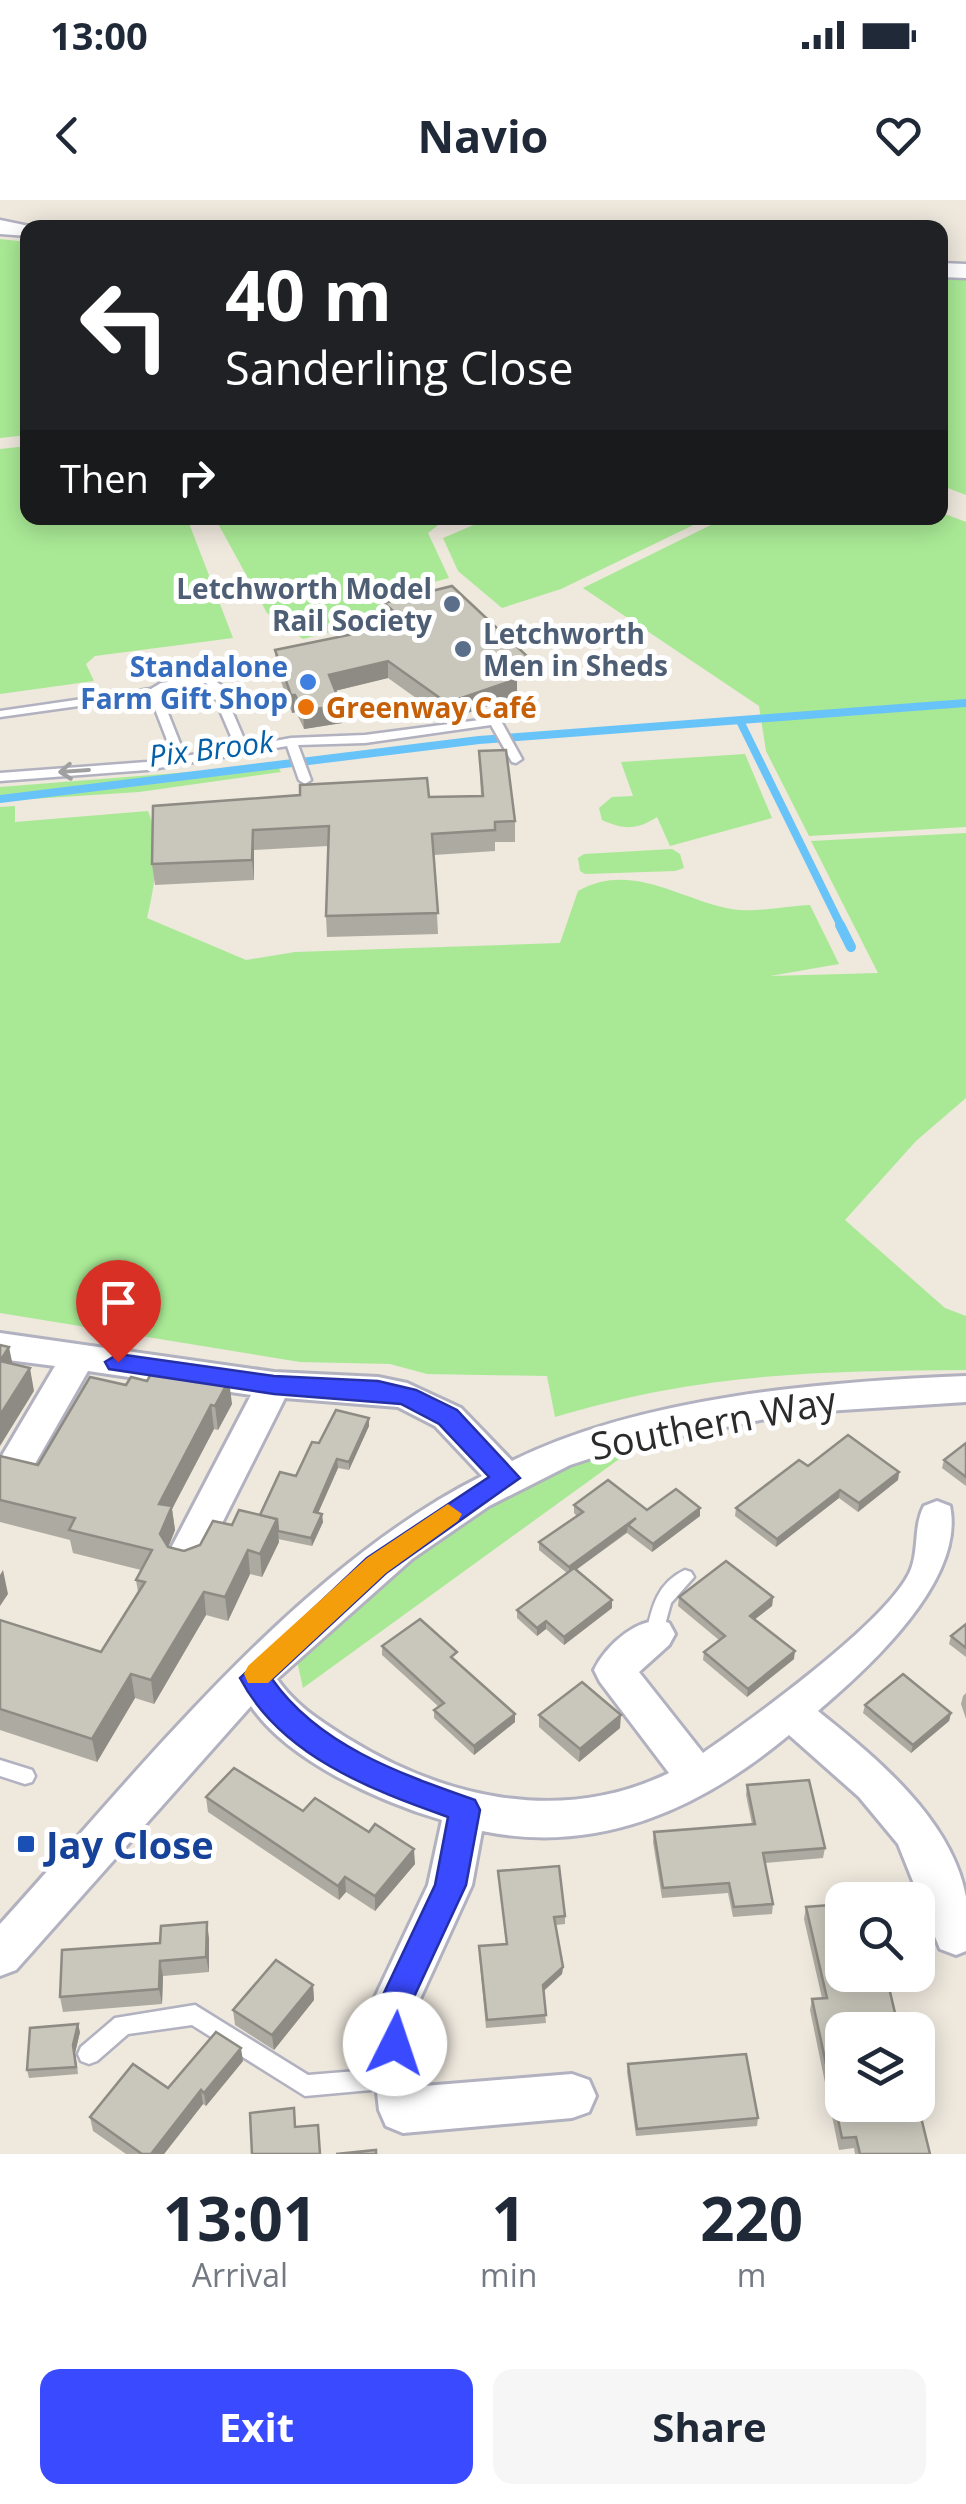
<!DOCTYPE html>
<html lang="en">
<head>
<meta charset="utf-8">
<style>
	body { margin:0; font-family:"Open Sans",sans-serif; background:#f6f6f7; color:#1f2937; height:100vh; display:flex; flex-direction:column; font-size:38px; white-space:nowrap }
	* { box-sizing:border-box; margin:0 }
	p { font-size:32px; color:#747a83 }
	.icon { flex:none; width:55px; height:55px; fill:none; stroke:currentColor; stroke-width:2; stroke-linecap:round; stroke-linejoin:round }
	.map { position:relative; height:1954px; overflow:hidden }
	.drawer { display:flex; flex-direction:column; background:#fff; flex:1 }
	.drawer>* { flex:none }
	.banner { position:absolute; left:20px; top:20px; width:928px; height:305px; border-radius:20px; box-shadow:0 5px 25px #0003; background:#202124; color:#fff; overflow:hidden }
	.fabs { position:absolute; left:825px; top:1682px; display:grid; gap:20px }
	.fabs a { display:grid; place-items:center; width:110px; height:110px; border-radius:20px; background:#fff; box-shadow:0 5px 25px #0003; font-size:50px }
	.pin { position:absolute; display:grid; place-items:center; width:85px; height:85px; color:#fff; margin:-102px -42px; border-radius:50% 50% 50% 0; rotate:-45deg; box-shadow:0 0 10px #0007 }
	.pin .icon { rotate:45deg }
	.me { position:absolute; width:110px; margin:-55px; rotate:4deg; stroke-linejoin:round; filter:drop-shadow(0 0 8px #0008) }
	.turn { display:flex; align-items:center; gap:35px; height:210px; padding:0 40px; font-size:45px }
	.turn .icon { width:130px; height:130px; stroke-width:2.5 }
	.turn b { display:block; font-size:70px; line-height:85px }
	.then { display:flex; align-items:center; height:95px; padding:0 40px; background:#0003; gap:20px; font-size:38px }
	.eta { display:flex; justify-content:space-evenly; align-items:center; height:170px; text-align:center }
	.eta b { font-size:60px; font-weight:700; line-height:70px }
	.primary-button { display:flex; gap:20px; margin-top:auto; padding:20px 40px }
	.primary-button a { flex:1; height:115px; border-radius:20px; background:#394aff; color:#fff; font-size:40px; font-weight:700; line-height:115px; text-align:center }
	.primary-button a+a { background:#f6f6f7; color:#1f2937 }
	.status { display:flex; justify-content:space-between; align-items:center; height:70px; padding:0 50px; background:#fff; direction:ltr }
	.status svg { height:28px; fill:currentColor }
	header { display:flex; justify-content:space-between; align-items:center; height:130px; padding:0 40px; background:#fff; font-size:45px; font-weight:700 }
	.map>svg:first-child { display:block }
	.green { fill:#a9e995 }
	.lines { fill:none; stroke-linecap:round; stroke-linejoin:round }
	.stream-far1 { stroke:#68c3f8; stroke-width:8 }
	.stream { stroke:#68c3f8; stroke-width:10 }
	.lane-casing { stroke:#b1b1c0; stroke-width:5 }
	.street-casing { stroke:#b1b1c0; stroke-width:6 }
	.secondary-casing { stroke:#b1b1c0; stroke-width:5 }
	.lane { fill:#fff; fill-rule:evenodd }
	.street { fill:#fff; fill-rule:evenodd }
	.secondary { fill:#fff; fill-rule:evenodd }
	.wall { fill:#adaaa1 }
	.shaded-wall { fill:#8d8b83 }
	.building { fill:#c9c6bb; stroke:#8d8b83; stroke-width:2.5 }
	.oneway { stroke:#a0a0a0 }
	.route { fill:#394aff; stroke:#2530a6; stroke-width:2.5 }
	.slow { fill:#f59e0b }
	.service-dot { fill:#5c6f8a; stroke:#fff; stroke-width:4 }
	.shop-dot { fill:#3f7fe0; stroke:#fff; stroke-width:4 }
	.food-dot { fill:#e8710a; stroke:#fff; stroke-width:4 }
	.transit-dot { fill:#1a4fb4; stroke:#fff; stroke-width:4 }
	.labels { text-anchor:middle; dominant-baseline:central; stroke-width:10; stroke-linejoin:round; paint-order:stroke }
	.far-service-label { font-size:28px; font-weight:bold; fill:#4e5e75; stroke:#fff; text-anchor:end }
	.far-shop-label { font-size:28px; font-weight:bold; fill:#366cbe; stroke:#fff; text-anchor:end }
	.far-food-label { font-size:28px; font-weight:bold; fill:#c56008; stroke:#fff; text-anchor:start }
	.far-water-label { font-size:30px; font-style:italic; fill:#035fa8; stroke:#fff }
	.near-street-label { font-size:38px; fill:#2b2b2b; stroke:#fff }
	.near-transit-label { font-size:38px; font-weight:bold; fill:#164399; stroke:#fff; text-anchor:start }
</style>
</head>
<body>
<div class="status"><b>13:00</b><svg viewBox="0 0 49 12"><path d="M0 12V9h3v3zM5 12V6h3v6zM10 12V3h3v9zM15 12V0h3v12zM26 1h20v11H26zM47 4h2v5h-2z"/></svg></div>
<header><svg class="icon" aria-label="back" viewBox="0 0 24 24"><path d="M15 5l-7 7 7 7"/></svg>Navio<svg class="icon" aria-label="heart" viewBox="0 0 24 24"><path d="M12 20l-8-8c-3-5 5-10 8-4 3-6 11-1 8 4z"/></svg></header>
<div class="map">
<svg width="966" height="1954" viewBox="0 0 966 1954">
	<rect width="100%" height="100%" fill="#eee8dd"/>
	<g class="green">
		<polygon points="0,39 27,42 28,235 0,238"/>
		<polygon points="940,75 966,75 966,295 940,285"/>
		<polygon points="27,246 28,318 187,318 233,438 95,456 86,464 94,481 0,494 0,249"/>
		<polygon points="940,312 966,322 966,627 809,636 766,551 759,506 583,388 725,318 940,318"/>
		<polygon points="215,318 434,318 442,322 428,333 449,378 385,395 395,404 374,421 303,439 267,413"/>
		<polygon points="478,318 708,318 561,389 502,408 458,371 443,338 483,321"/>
		<path d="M745,554L772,618L670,646L657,617C637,630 624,630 602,620L599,608L612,597L633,596L621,562Z"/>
		<polygon points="277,565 281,572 139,592 0,601 0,587"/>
		<path d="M15,606V622L148,611C162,644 155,684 147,718L246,760L295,752L560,743L578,691C630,661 679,699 731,709C755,713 786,706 810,705L839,764L770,776L878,773L811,641L966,633V898L916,941L845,1020L945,1108L966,1116V1170C816,1171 701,1173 555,1217L547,1176L427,1174L390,1164L300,1162L0,1113V607Z"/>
		<polygon points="672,649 680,654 684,668 675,671 585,674 580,671 578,658 584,654"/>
		<polygon points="620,1245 633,1249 303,1488 297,1461 352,1407 475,1304"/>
	</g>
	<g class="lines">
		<g class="stream-far1">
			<polyline points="740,521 842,728"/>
			<polyline points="0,599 479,540 966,503"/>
		</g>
		<polyline class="stream" points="840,725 851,747"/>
		<defs>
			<g id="lane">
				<path d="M208,476L221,485L247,546L291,538L365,535L495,518L501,521L522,559L516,563L512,562L491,525L365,543L298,545L311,580L305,584L299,580L287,546L147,570L0,581V573L147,562L174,558L150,496L0,517V511L151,489L161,483ZM206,483L210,487L236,548L185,556L160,493L164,489Z"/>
				<path d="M685,1370L691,1372L694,1377L671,1403L661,1439L655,1441L649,1439L646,1434C652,1407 657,1383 685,1370Z"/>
				<polygon points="0,1560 32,1570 35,1576 32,1582 25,1584 0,1576"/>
				<polygon points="195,1805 308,1875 393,1868 401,1871 404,1878 401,1885 393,1888 305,1896 192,1825 128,1834 97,1861 89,1864 81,1861 78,1854 81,1847 115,1818"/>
			</g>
			<path id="street" d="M0,1133L274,1172L378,1177L407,1183L461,1208L512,1261C643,1196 822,1182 966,1176V1202L795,1213L622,1248L570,1265L489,1306L412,1359L277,1479C296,1506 319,1520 347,1538C445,1599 562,1625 669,1573L600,1482L594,1470C606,1445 641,1413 669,1423L675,1434L669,1445L639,1472L703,1553C755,1517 875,1430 906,1379C921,1356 912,1328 924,1306L937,1301L950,1306C966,1381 866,1470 818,1511C875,1557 952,1619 966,1697C966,1714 966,1734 966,1751L956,1755L940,1749L898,1644L859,1597L789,1535C700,1609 599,1655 482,1631L472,1685L414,1812L424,1886L572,1874L589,1880L596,1896L589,1912L572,1918L403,1933L386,1926L379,1910L368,1812L428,1685L442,1620C379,1601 288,1561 251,1506L16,1770L0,1776V1724C139,1571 295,1370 482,1276L435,1226L398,1207L285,1198L200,1367L186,1371L172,1367L167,1356L251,1195L88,1171L32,1269L19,1273L6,1269L0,1259L55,1166L0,1159Z"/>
			<g id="secondary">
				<polygon points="0,20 39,28 28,28 28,36 0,34"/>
				<polygon points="940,63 966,64 966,78 940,77"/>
			</g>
		</defs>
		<use href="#lane" class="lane-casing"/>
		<use href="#street" class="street-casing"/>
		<use href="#secondary" class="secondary-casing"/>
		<use href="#lane" class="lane"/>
		<use href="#street" class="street"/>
		<use href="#secondary" class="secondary"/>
	</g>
	<g class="wall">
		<polygon points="384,403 528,457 527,474 515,478 517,496 447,520 388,478 335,491 342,523 304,529 296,512 292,513 276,467 275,450 392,426 384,420"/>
		<polygon points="479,551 515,621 515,642 495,642 495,651 434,655 438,734 327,737 326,716 328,646 254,650 254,680 155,685 152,664 153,606 481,596"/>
		<polygon points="126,1185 232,1204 218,1230 214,1229 172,1309 175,1330 168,1347 184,1351 200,1345 232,1325 259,1315 296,1276 319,1243 369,1218 369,1226 349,1270 338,1268 318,1313 323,1322 312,1346 278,1339 279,1342 262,1377 250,1374 228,1421 206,1415 154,1504 135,1498 97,1562 0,1530 0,1420 101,1452 138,1392 136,1380 141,1370 73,1353 70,1340 0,1322 0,1256 38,1265"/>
		<polygon points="966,1243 966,1286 942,1268 944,1260"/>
		<polygon points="808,1266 899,1272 898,1280 858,1312 839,1298 776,1347 735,1316 736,1308"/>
		<polygon points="574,1305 647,1310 700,1308 700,1316 652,1352 627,1333 576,1370 612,1400 612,1408 564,1445 546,1429 537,1436 517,1418 517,1410 567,1373 539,1350 539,1342 577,1316 574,1313"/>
		<polygon points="679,1397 773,1397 772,1406 755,1419 794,1459 747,1497 703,1460 704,1452 719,1440 678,1406"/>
		<polygon points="966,1424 966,1457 949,1444 951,1436"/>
		<polygon points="382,1446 457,1460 456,1462 515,1522 474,1555 434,1518 434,1510 439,1507 382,1455"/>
		<polygon points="966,1493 966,1519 961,1504 963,1496"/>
		<polygon points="865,1505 951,1513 949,1521 911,1553 863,1513"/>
		<polygon points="539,1515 620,1528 579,1562 539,1527"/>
		<polygon points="747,1585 825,1648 823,1658 765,1663 773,1704 772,1714 733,1717 728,1693 662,1698 653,1642 654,1632 752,1624 746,1595"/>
		<polygon points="206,1597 303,1611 415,1664 375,1711 346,1692 339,1700 208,1612"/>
		<polygon points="498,1671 565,1716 565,1724 556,1725 563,1767 562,1774 543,1792 546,1823 486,1828 479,1754 506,1744"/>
		<polygon points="806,1707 930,1954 855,1954 854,1948 839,1950 810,1810 812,1799 822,1798 804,1719"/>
		<polygon points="209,1738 209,1772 163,1776 162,1804 63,1812 60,1797 160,1743"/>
		<polygon points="313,1785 314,1800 274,1850 235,1825 233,1810"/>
		<polygon points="80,1832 75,1853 78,1874 29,1878 27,1870"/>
		<polygon points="243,1861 206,1906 203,1904 164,1954 126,1954 93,1931 90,1917"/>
		<polygon points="628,1864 758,1918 757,1926 636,1936 627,1872"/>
	</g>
	<g class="shaded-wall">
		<polygon points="528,457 527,474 498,482 498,465"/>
		<polygon points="388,461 388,478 330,492 329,475"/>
		<polygon points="517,479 517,496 447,520 447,503"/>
		<polygon points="291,495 295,495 296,512 292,513"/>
		<polygon points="341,505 342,523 304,529 303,511"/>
		<polygon points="253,630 254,650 254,680 252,660"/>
		<polygon points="9,1147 14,1171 0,1161"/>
		<polygon points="30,1168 34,1191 0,1246 0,1215"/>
		<polygon points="229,1180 232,1204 218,1230 215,1206"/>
		<polygon points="211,1205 214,1229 172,1309 175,1330 164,1358 160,1334 159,1304"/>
		<polygon points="369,1218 369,1226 349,1270 349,1262"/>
		<polygon points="337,1259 338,1268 315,1320 314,1312"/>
		<polygon points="899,1272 898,1280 858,1312 859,1303"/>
		<polygon points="840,1290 839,1298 776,1347 777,1339"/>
		<polygon points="700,1308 700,1316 652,1352 653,1344"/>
		<polygon points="322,1314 323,1322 312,1346 311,1338"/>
		<polygon points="636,1318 628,1325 627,1332 569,1375 569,1367"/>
		<polygon points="277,1319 279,1342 262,1377 260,1354"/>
		<polygon points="248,1350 250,1374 228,1421 225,1397"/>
		<polygon points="3,1370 8,1394 0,1406 0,1375"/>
		<polygon points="204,1392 206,1415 154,1504 151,1480"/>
		<polygon points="773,1397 772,1406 749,1424 750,1416"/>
		<polygon points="612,1400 612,1408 564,1445 564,1437"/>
		<polygon points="546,1421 546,1429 537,1436 537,1428"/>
		<polygon points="795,1451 794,1459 747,1497 748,1489"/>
		<polygon points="131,1474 135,1498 97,1562 92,1539"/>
		<polygon points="951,1513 949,1521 911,1553 913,1545"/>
		<polygon points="515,1514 515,1522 474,1555 474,1546"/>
		<polygon points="621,1515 620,1528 579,1562 580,1549"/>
		<polygon points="414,1649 415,1664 375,1711 375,1696"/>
		<polygon points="345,1677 346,1692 339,1700 338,1686"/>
		<polygon points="207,1722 209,1738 209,1772 206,1757"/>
		<polygon points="160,1761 163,1776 162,1804 159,1789"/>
		<polygon points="563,1767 562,1774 542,1792 543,1785"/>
		<polygon points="313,1785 314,1800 274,1850 272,1835"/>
		<polygon points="78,1824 80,1832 75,1853 78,1874 73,1845"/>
		<polygon points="241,1848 243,1861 206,1906 204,1893"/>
		<polygon points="201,1890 203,1904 164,1954 151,1954"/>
	</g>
	<g class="building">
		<polygon points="452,386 528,457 498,465 517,479 447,503 388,461 329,475 341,505 303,511 295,495 291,495 275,450 407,423 384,403"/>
		<polygon points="506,550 515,621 495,622 495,630 432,634 438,713 326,716 329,626 253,630 252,660 152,664 153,606 300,595 300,585 427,578 429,597 483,596 479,551"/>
		<polygon points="0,1145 9,1147 0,1161 30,1168 0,1215"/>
		<polygon points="152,1172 196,1182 201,1174 229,1180 215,1206 211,1205 159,1304 172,1306 160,1334 168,1347 184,1351 200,1345 213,1321 232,1325 239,1310 277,1319 260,1354 248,1350 225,1397 204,1392 151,1480 131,1474 92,1539 0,1509 0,1420 101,1452 145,1382 136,1380 152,1350 69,1330 75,1318 0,1300 0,1256 38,1265 90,1177 126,1185 131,1177 147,1181"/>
		<polygon points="336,1210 369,1218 349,1262 337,1259 314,1312 322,1314 311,1338 278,1331 277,1319 260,1315 280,1272 296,1276 312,1242 319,1243"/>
		<polygon points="848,1235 899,1272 859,1303 840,1290 777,1339 736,1308 799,1260 808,1266"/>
		<polygon points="966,1243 966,1277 944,1260"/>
		<polygon points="608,1280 647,1310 676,1289 700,1308 653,1344 628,1325 636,1318 569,1367 539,1342 583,1312 574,1305"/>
		<polygon points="726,1361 773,1397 750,1416 795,1451 748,1489 704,1452 725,1436 679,1397"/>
		<polygon points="574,1368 612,1400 564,1437 546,1421 537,1428 517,1410"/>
		<polygon points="420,1419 457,1452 451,1457 515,1514 474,1546 434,1510 444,1503 382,1446"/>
		<polygon points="966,1424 966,1448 951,1436"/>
		<polygon points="903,1474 951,1513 913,1545 865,1505"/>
		<polygon points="582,1482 621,1515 580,1549 539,1515"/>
		<polygon points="234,1568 303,1611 315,1598 369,1632 375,1624 414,1649 375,1696 345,1677 338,1686 206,1597"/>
		<polygon points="809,1580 825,1648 763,1653 773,1704 734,1707 729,1683 663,1688 654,1632 755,1624 747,1585"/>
		<polygon points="559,1666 565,1716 554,1717 563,1767 543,1785 546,1815 487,1820 479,1746 507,1744 498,1671"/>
		<polygon points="842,1704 842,1775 886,1775 899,1830 842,1830 842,1905 918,1905 930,1954 860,1954 856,1937 842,1938 812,1799 827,1798 806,1707"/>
		<polygon points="207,1722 206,1757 160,1761 159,1789 60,1797 62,1750 160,1743 161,1726"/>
		<polygon points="276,1760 313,1785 272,1835 233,1810"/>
		<polygon points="78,1824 73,1845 76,1867 27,1870 30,1828"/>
		<polygon points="216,1832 241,1848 204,1893 201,1890 151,1954 142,1954 90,1917 133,1864 168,1888"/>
		<polygon points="746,1854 758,1918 637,1929 628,1864"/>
		<polygon points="294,1908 295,1927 318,1925 320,1954 252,1954 250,1913"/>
		<polygon points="376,1950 376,1954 336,1954"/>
	</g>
	<defs><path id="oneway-shaft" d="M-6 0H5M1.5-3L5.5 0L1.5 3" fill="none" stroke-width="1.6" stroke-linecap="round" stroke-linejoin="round" transform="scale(2.5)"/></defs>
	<use class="oneway" href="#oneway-shaft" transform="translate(74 571) rotate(176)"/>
	<path class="route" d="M118,1154L274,1176L378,1181L416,1190L457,1210L520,1278L386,1373L272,1479C319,1546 401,1574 475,1600L480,1610L466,1685L407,1812L411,1844L407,1855L395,1860L384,1855L375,1812L435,1685L448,1617C371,1590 280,1555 240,1478L367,1358L489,1277L439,1224L401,1204L274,1194L109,1169L105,1162Z"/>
	<polygon class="slow" points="448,1304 462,1314 458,1321 386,1373 268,1483 248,1483 244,1474 248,1466 367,1358"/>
	<g class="service-dot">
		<circle cx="452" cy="404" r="10"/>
		<circle cx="463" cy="449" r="10"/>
	</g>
	<circle class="shop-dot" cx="308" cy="482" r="10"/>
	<circle class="food-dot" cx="306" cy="507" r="10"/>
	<rect class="transit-dot" x="16" y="1634" width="20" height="20" rx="5"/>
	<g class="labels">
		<g class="far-service-label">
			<text x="432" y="388">Letchworth Model<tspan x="432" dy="32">Rail Society</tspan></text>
			<text x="483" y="433" text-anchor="start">Letchworth<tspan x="483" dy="32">Men in Sheds</tspan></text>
		</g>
		<g class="far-shop-label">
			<text x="288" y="466">Standalone<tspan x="288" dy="32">Farm Gift Shop</tspan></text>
		</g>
		<g class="far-food-label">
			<text x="326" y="507">Greenway Café</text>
		</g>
		<g class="far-water-label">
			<text transform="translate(211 548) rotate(-7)">Pix Brook</text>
		</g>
		<g class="near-street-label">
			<text transform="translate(713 1222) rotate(-11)">Southern Way</text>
		</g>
		<g class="near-transit-label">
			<text x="46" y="1644">Jay Close</text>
		</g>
	</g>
</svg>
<div class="fabs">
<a><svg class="icon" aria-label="search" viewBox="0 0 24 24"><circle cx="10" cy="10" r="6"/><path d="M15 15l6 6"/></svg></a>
<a><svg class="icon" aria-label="layers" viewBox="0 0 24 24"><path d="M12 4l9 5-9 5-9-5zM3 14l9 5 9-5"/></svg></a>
</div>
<div class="pin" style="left:118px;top:1162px;background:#d93025"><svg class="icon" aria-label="arrive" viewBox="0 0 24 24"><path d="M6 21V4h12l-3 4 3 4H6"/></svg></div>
<svg class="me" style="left:395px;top:1844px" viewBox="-20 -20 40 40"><circle r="19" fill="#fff"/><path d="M0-13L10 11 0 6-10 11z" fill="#394aff"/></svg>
<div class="banner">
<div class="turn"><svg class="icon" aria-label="left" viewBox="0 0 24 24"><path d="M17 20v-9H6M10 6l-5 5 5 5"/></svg><div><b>40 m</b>Sanderling Close</div></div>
<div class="then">Then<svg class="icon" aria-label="right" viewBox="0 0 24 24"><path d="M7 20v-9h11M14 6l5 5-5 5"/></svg></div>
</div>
</div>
<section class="drawer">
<div class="eta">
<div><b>13:01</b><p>Arrival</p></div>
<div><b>1</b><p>min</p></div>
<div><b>220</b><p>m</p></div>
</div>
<div class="primary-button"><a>Exit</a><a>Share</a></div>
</section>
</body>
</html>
